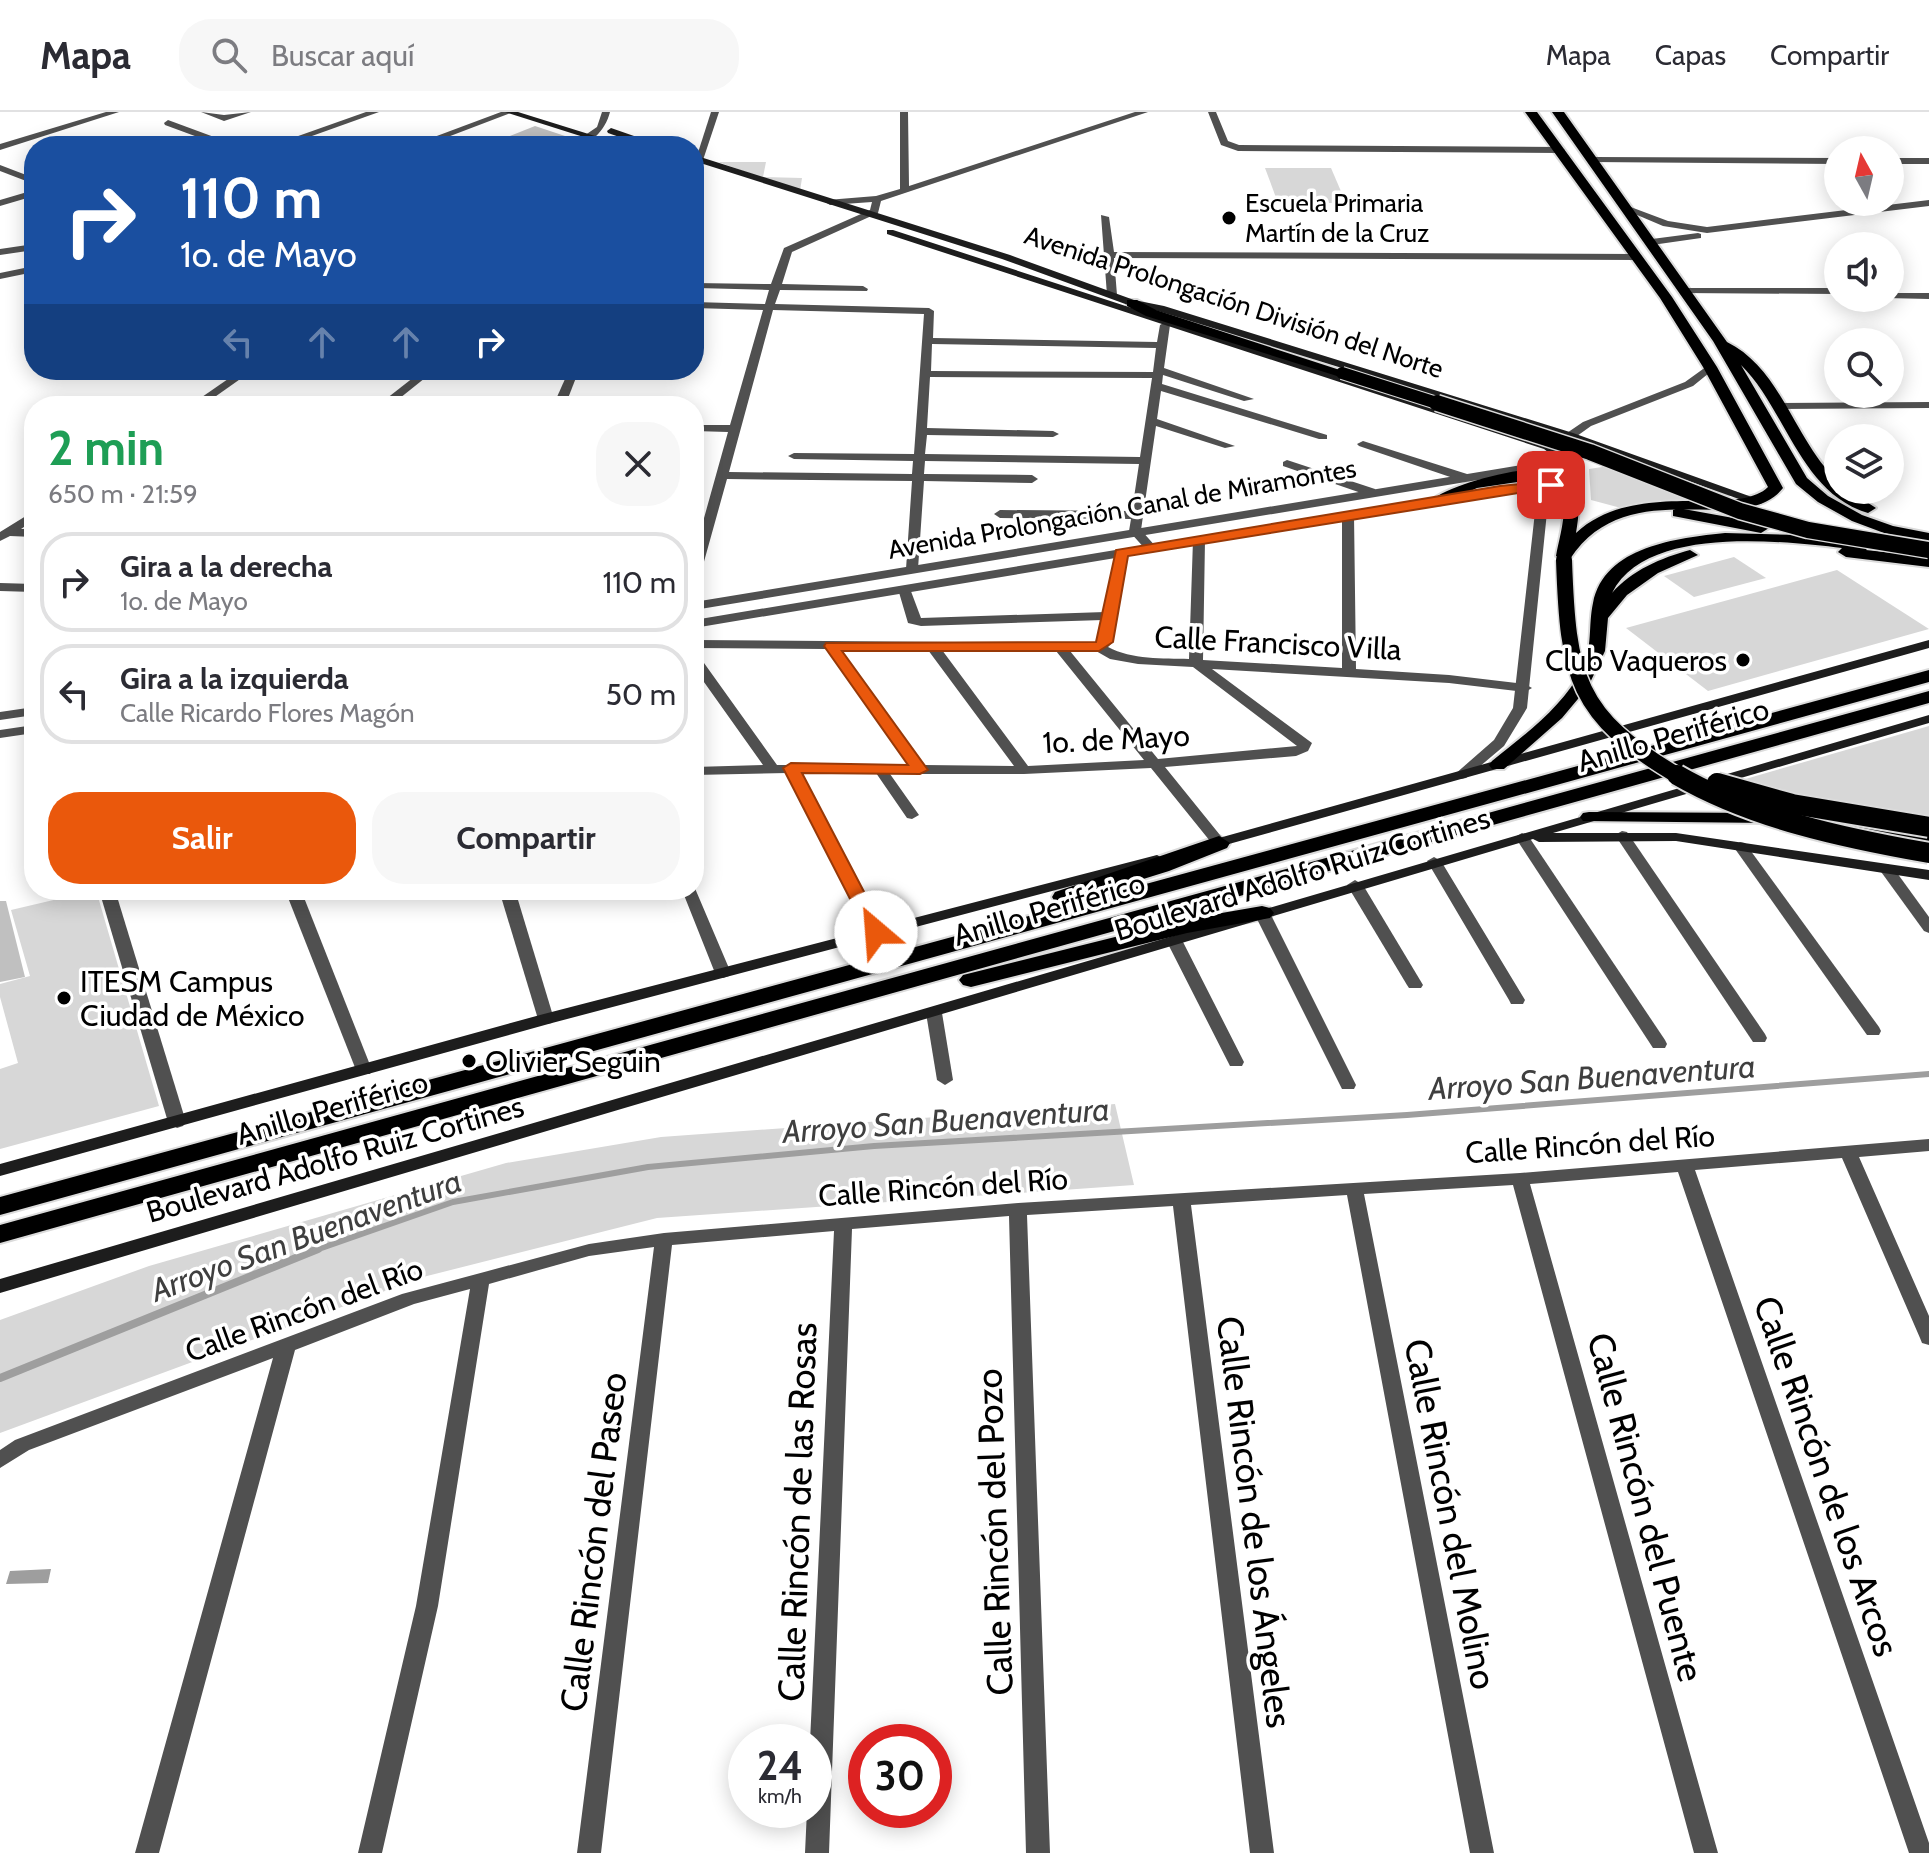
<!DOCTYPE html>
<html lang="es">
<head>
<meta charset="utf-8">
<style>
	body { margin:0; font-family:Cabin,sans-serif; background:#f7f7f7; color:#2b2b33; height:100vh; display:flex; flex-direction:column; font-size:30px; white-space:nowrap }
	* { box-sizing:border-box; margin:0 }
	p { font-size:26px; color:#7c7c81 }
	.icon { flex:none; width:44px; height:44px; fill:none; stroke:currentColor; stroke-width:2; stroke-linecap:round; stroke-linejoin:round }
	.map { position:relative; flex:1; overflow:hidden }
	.panel { position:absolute; left:24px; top:284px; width:680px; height:504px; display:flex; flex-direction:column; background:#fff; border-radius:32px; box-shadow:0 4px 20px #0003 }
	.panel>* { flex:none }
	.hud { position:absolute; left:24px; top:24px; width:680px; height:244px; border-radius:32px; box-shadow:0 4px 20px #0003; background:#1a4fa0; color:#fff; overflow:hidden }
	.needle { width:52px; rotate:352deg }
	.controls { position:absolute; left:1824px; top:24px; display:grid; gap:16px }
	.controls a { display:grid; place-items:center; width:80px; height:80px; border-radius:50%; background:#fff; box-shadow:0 4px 20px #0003; font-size:40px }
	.speed { position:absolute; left:728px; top:1612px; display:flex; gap:16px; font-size:40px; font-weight:700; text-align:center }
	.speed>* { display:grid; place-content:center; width:104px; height:104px; border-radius:50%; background:#fff; box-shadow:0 4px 20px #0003; line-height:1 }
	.speed small { font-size:20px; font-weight:400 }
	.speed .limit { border:12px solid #d22; background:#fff; color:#111 }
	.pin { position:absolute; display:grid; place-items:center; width:68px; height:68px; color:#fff; margin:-34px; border-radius:16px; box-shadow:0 4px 12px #0006 }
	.me { position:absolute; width:88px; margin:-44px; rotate:333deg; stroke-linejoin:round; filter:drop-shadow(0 0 6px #0008) }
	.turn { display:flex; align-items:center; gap:28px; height:168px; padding:0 24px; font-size:36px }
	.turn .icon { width:104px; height:104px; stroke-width:2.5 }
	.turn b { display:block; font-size:56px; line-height:68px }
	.lanes { display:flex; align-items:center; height:76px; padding:0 24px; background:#0003; justify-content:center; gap:40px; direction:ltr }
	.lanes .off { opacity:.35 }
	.round { display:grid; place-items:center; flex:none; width:84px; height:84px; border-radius:32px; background:#f7f7f7 }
	.summary { display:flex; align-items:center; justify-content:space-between; height:136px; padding:0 24px }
	h1 { font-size:48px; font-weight:700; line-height:60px; color:#1e9e55 }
	.button { display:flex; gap:16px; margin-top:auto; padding:16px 24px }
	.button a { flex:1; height:92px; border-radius:32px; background:#ea580c; color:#fff; font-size:32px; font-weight:700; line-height:92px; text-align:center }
	.button a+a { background:#f7f7f7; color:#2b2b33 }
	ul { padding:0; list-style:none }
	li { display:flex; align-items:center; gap:24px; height:100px; margin:0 16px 12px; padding:0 8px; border:4px solid #e1e1e2; border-radius:32px }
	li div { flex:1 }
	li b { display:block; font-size:30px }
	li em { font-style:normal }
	header { display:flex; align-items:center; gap:48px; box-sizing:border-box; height:112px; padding:0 40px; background:#fff; border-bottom:2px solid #e1e1e2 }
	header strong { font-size:38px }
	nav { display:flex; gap:44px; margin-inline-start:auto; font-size:28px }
	.search { width:560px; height:72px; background:#f7f7f7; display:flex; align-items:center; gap:20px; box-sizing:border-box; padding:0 28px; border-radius:32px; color:#7c7c81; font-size:30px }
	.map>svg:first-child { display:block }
	.green { fill:#d7d7d7 }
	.water { fill:#9e9e9e }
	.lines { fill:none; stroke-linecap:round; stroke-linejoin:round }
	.stream-far1 { stroke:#9e9e9e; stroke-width:6 }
	.stream { stroke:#9e9e9e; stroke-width:8 }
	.building { fill:#c0c0c0 }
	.primary-casing { stroke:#dbdbdb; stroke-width:4 }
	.motorway-casing { stroke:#dbdbdb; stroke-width:4 }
	.minor { fill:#505050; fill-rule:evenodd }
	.tertiary { fill:#505050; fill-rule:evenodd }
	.secondary { fill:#1d1d1d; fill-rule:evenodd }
	.primary { fill:#000; fill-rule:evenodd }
	.motorway { fill:#000; fill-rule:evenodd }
	.primary-bridge-far2-casing { stroke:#dbdbdb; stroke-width:14; stroke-linecap:butt }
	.primary-bridge-far1-casing { stroke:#dbdbdb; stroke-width:19; stroke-linecap:butt }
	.primary-bridge-casing { stroke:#dbdbdb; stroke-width:24; stroke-linecap:butt }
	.primary-bridge-far2 { stroke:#000; stroke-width:12 }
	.primary-bridge-far1 { stroke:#000; stroke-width:16 }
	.primary-bridge { stroke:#000; stroke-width:20 }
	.route { fill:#ea580c; stroke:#983908; stroke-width:2 }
	.poi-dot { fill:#000; stroke:#fff; stroke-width:3 }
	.labels { text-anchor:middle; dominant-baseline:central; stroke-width:7; stroke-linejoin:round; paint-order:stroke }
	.far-poi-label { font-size:26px; fill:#000; stroke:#fff; text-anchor:start }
	.far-street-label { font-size:26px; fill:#000; stroke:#fff }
	.street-label { font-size:30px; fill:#000; stroke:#fff }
	.poi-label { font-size:30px; fill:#000; stroke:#fff; text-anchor:start }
	.water-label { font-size:32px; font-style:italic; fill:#3f3f3f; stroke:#fff }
	.near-street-label { font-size:36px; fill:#000; stroke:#fff }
</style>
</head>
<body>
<header>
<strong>Mapa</strong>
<div class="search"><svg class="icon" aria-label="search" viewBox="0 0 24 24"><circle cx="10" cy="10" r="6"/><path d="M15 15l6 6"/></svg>Buscar aquí</div>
<nav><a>Mapa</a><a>Capas</a><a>Compartir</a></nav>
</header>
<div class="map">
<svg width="1929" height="1741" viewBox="0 0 1929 1741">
	<rect width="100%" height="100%" fill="#fff"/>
	<g class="green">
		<polygon points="718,50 766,50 763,65 802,66 800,79"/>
		<polygon points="1265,56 1331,56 1346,91 1278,91"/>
		<polygon points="1628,351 1733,383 1722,388 1621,396 1591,388 1589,357"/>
		<polygon points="1734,445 1766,466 1694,485 1664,464"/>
		<polygon points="1837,458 1929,517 1708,579 1626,516"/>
		<polygon points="1929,614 1929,706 1824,691 1742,668"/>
		<polygon points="96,778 159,994 0,1037 0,957 18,951 0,885 0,872 30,864 11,798"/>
		<polygon points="1115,992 1134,1073 657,1106 423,1165 0,1321 0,1208 149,1154 506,1051 661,1025"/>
	</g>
	<polygon class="water" points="51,1457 48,1471 6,1472 10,1459"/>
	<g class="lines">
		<polyline class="stream-far1" points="313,1139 453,1090 648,1055 874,1034 1407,1003 1929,962"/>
		<polyline class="stream" points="0,1266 318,1137"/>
	</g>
	<g class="building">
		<polygon points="535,14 574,27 566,34 485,34"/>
		<polygon points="0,789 6,789 25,865 0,870"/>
	</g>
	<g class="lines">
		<defs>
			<g id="primary">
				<path d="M1525,0H1537L1672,185L1717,255L1783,376C1742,428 1629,358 1570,447L1564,449L1556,444C1560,421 1574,381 1552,365L1477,376L1440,393L1432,388C1450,371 1550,345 1567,362C1583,377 1579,402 1576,421C1635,366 1737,406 1768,375L1703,255L1660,186Z"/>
				<path d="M1552,0H1564L1727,230C1782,257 1795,330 1838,369V378H1848L1876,396L1868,401C1800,381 1786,297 1741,253L1807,366L1828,384L1862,403L1893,414L1929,421V431L1884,421L1852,409L1818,390L1796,372L1713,229Z"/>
				<polygon points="1127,188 1137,188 1156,198 1349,261 1337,264 1146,204 1127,194"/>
				<polygon points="1678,396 1761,411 1769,416 1761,421 1673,404 1673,398"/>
				<path d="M1725,421L1800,423L1862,429L1870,434L1866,438L1929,445V455L1846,445L1838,440L1842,436C1780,429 1646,413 1612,481C1632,458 1661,446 1690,438L1698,443L1658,461L1627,483L1608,506L1605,539L1588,575L1562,606L1504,657H1492L1489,653L1492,649C1524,623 1563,595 1582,557C1593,535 1588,514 1593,491C1604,434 1678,426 1725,421Z"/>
				<polygon points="1589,700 1769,701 1778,706 1769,711 1583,709 1580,705 1583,701"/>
				<polygon points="1836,708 1929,722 1929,734 1829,718 1827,714 1829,710"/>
			</g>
			<g id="motorway">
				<polygon points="1929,558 1929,570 0,1103 0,1085"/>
				<polygon points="1929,579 1929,591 0,1131 0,1113"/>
				<polygon points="1219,724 1230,731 1227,736 1169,759 1063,792 1055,790 1052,785 1055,780"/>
				<polygon points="1262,794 1270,796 1274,801 1270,806 1187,821 971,875 963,873 959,868 963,863 1187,807"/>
			</g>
		</defs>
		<use href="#primary" class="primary-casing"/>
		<use href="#motorway" class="motorway-casing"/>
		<g class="minor">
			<polygon points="106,0 119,0 0,38 0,32"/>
			<polygon points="201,0 224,3 251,0 224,9"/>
			<polygon points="366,0 379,0 284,34 270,34"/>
			<polygon points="501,0 513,0 424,34 410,34"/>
			<path d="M602,0H610C605,19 591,34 569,34L597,15Z"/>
			<path d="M900,0H908L909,74L1135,0H1148L881,89L878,101L792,140L782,172L863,174L868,177L867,179L780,178L775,192L929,196L934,199L933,226L1157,230L1160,213L1165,210L1170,213L1164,256L1254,287L1244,289L1163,263L1162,272L1327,323V327H1319L1161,279L1157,307L1235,334L1225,336L1156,314L1141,418L1157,436L1151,440L1147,439L1129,419L1131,407L1000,406L994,402L1000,398L1132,399L1139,352L925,349L924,362L1032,363L1038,367L1032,371L924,369L918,457L912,461L906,457L912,369L727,367L700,464L694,468V442L728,320L694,319V313H730L763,198L694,196V190L765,192L769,178L697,176L694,175V171L771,172L784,136L870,98L872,90L830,93L825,90L827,88L876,84L900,77ZM773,198L924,202L914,342L794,341L788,344L794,347L913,349L912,362L729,360ZM932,232L1156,236L1153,260L931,259ZM930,265L1152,266L1140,345L925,342L927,323L1053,325L1059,322L1053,319L927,316Z"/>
			<polygon points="1208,0 1216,0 1228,29 1239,33 1560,35 1565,38 1560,41 1238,39 1221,33"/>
			<polygon points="168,8 233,32 235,34 222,34 165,13 164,11"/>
			<polygon points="108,27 122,32 124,34 105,32 103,30"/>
			<polygon points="1594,45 1838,46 1838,52 1591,50 1589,48"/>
			<rect x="1890" y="46" width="39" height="6"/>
			<polygon points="0,53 34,66 34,72 0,59"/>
			<polygon points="34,78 34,84 0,94 0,88"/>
			<polygon points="1929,88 1929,94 1707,121 1663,114 1623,97 1628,94 1668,109 1707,115"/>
			<polygon points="1101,103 1109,105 1114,140 1637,142 1642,145 1637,148 1114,146 1117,183 1112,186 1107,183"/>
			<polygon points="1698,121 1701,122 1701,126 1652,133 1647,130 1652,127"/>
			<polygon points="34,132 34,138 0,143 0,137"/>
			<polygon points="34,154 34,160 0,167 0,161"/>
			<polygon points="1686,176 1838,176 1838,182 1682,181 1681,179"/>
			<polygon points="1890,181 1929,181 1929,187 1886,186 1890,186"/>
			<polygon points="241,258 253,258 202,294 189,294"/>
			<polygon points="423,258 435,258 390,294 377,294"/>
			<polygon points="569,258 579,258 565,294 553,294"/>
			<polygon points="1929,290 1929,296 1779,297 1773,294 1779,291"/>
			<polygon points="1363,329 1467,362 1469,365 1467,368 1459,368 1359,334 1357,332"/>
			<polygon points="1287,348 1375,377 1377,380 1375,383 1367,383 1283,354 1283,350"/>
			<polygon points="34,399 34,408 21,417 34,417 34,425 10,424 0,429 0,420"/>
			<path d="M1348,399L1354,403L1356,557L1449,563L1525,572L1532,576L1525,580L1449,571L1212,557L1312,631L1308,639L1296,644L1165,655L1224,728L1226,731L1224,734H1214L1151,656L1024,662H890L919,703L912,707L907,706L876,661H801L884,820L876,825L868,820L787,661L694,663V655L763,653L694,556V543L699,544L777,653H909L826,537L694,536V528L1096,531L1100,528L1103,508L921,514L908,511L898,477L899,474H909L921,506L1105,500L1115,441L1121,437L1127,441L1113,530L1108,535C1132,548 1163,546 1189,547L1193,428L1199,424L1205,428L1203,548L1342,556V403ZM840,537L928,538L1014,654L924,653ZM942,538L1056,539L1144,648L1028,654ZM1070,539H1096L1110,547L1138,552L1193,555L1297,634L1158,647Z"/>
			<polygon points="0,471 34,472 34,480 0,479"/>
			<polygon points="1622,719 1627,720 1765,922 1767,926 1765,930 1753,930 1615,723"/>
			<polygon points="1522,721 1529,725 1665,928 1667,932 1665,936 1653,936 1515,725"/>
			<polygon points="1740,730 1745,731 1879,915 1881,919 1879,923 1867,923 1733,734"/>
			<polygon points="1434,745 1441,749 1525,888 1523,892 1511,892 1509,888 1427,749"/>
			<polygon points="1887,752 1892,754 1929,805 1929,821 1924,819 1879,757"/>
			<polygon points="1355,768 1363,773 1423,873 1421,876 1409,876 1407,873 1347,773"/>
			<polygon points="694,774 731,861 729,864 723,866 715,861 682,778 694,778"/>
			<polygon points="99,778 115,778 186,1010 183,1014 177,1016 168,1010"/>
			<polygon points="285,778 301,778 372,958 370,962 358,962 356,958"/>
			<polygon points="499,778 515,778 554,907 552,911 546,912 538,907"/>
			<polygon points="1262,796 1270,801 1356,973 1354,977 1342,977 1254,801"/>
			<polygon points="1175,825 1183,830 1244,950 1242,954 1230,954 1228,950 1167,830"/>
			<polygon points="934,896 942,901 953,968 945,973 937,968 926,901"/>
			<polygon points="1929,1027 1929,1039 1859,1045 1929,1204 1929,1233 1922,1231 1920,1226 1842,1046 1695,1058 1929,1731 1929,1741 1909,1741 1678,1060 1530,1072 1718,1741 1694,1741 1513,1073 1364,1082 1494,1741 1470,1741 1347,1083 1191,1093 1274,1741 1250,1741 1173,1094 1027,1103 1050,1741 1026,1741 1009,1104 852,1117 829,1741 805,1741 807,1698 814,1698 814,1630 810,1630 834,1119 672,1133 601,1741 577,1741 654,1135 589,1144 489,1172 438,1494 382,1741 358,1741 416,1494 470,1177 414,1192 295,1238 159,1741 135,1741 273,1246 29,1338 0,1356 0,1338 15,1328 402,1182 589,1132 664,1121 1018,1091 1520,1061"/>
		</g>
		<g class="tertiary">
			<polygon points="711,0 719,0 703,48 695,50"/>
			<polygon points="1710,252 1715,255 1714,257 1693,274 1591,314 1570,329 1547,400 1527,596 1504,634 1466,666 1461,667 1454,663 1494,628 1513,596 1535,400 1542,377 1500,382 694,516 694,508 1500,374 1545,370 1550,356 694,498 694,490 1552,348 1561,325 1583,310 1685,270"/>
			<polygon points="34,595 34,603 0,608 0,600"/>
			<polygon points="34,613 34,621 0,626 0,618"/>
		</g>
		<g class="secondary">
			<polygon points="505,0 518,0 627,34 612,34"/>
			<polygon points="611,16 657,32 659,34 645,34 608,21 607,19"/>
			<polygon points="694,43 1010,143 1134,188 1164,194 1573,321 1763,389 1761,392 1753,392 1565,325 1158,199 1128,193 1002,147 694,49"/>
			<polygon points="887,118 893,118 1552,333 1566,344 1556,346 1544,337 887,122"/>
			<polygon points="1929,528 1929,536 1211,737 1201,737 1199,734 1201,731"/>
			<polygon points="1929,603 1929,611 1553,721 1676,721 1929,758 1929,768 1676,729 1539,730 1533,727 0,1181 0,1167"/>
			<polygon points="1157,743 1164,747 1162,750 552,911 0,1064 0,1052 540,903"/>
		</g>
		<use href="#primary" class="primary"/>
		<use href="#motorway" class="motorway"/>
		<defs>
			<polyline id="primary-bridge-far2" points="1342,261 1443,293"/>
			<g id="primary-bridge-far1">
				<polyline points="1437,291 1590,340 1740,399 1808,418 1929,438"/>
				<path d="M1564,448C1568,564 1575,604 1680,665"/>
			</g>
			<g id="primary-bridge">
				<path d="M1677,663C1753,707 1844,726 1929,741"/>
				<polyline points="1717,671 1792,692 1929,715"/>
			</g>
		</defs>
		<use href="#primary-bridge-far2" class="primary-bridge-far2-casing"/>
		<use href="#primary-bridge-far1" class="primary-bridge-far1-casing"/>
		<use href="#primary-bridge" class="primary-bridge-casing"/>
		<use href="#primary-bridge-far2" class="primary-bridge-far2"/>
		<use href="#primary-bridge-far1" class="primary-bridge-far1"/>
		<use href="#primary-bridge" class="primary-bridge"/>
	</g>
	<polygon class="route" points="1551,369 1558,373 1556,375 1128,444 1113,530 1099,539 842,539 928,658 920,662 802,661 885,820 882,824 870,824 867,820 783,656 791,651 908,653 824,534 826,531 1096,530 1116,438 1500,374"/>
	<g class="poi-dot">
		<circle cx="1229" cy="106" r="8"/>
		<circle cx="1743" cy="548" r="8"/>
		<circle cx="64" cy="886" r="8"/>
		<circle cx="469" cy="949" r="8"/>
	</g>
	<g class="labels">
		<g class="far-poi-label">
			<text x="1245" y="91">Escuela Primaria<tspan x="1245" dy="30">Martín de la Cruz</tspan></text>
		</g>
		<g class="far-street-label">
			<text transform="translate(1234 190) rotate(18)">Avenida Prolongación División del Norte</text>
			<text transform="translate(1122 397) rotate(-10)">Avenida Prolongación Canal de Miramontes</text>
		</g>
		<g class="street-label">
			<text transform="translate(1278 531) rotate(3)">Calle Francisco Villa</text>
			<text transform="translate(1673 623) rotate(-16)">Anillo Periférico</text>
			<text transform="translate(1116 627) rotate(-3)">1o. de Mayo</text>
			<text transform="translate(1302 762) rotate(-17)">Boulevard Adolfo Ruiz Cortines</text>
			<text transform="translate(1049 797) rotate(-16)">Anillo Periférico</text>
			<text transform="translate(332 996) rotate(-16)">Anillo Periférico</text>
			<text transform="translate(1590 1032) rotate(-4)">Calle Rincón del Río</text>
			<text transform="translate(335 1047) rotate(-16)">Boulevard Adolfo Ruiz Cortines</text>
			<text transform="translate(943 1075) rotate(-4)">Calle Rincón del Río</text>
			<text transform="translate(304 1198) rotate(-20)">Calle Rincón del Río</text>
		</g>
		<g class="poi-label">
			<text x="1727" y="548" text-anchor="end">Club Vaqueros</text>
			<text x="80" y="869">ITESM Campus<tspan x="80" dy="34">Ciudad de México</tspan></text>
			<text x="485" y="949">Olivier Seguin</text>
		</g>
		<g class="water-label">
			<text transform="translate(1592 965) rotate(-4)">Arroyo San Buenaventura</text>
			<text transform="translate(946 1008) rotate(-4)">Arroyo San Buenaventura</text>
			<text transform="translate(306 1123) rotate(-20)">Arroyo San Buenaventura</text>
		</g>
		<g class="near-street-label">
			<text transform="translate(1827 1364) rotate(71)">Calle Rincón de los Arcos</text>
			<text transform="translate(1646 1395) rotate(75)">Calle Rincón del Puente</text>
			<text transform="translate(797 1400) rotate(-88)">Calle Rincón de las Rosas</text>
			<text transform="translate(1451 1402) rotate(79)">Calle Rincón del Molino</text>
			<text transform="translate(1255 1410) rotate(83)">Calle Rincón de los Ángeles</text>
			<text transform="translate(994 1420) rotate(-92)">Calle Rincón del Pozo</text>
			<text transform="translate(593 1430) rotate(-83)">Calle Rincón del Paseo</text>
		</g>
	</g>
</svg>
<div class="controls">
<a><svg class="needle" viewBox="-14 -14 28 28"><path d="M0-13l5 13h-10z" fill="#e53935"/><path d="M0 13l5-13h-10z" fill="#7c7c81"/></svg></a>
<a><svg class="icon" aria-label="sound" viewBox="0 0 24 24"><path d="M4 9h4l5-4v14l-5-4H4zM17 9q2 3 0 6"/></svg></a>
<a><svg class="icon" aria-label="search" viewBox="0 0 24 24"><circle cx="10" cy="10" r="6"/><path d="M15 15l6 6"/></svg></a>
<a><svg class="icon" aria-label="layers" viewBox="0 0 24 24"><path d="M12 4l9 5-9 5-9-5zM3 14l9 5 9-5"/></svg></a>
</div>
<div class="speed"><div>24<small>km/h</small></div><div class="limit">30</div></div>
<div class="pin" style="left:1551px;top:373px;background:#d93025"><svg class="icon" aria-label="arrive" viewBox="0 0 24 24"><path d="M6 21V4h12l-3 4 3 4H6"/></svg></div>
<svg class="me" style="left:876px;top:820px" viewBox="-20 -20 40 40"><circle r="19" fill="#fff"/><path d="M0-13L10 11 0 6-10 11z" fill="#ea580c"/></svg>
<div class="hud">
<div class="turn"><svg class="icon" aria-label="right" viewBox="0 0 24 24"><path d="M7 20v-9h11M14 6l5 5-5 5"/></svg><div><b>110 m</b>1o. de Mayo</div></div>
<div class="lanes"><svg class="icon off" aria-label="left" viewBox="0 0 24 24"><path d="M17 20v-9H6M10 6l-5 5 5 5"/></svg><svg class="icon off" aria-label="ahead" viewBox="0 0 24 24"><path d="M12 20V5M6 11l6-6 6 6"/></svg><svg class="icon off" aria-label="ahead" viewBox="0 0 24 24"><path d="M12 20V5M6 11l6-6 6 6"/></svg><svg class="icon" aria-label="right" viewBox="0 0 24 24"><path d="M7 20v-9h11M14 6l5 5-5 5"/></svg></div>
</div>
<section class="panel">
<div class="summary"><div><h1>2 min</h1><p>650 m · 21:59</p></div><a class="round"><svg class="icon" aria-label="close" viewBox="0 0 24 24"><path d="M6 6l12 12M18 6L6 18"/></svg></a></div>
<ul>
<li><svg class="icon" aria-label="right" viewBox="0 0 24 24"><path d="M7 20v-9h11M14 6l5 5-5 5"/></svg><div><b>Gira a la derecha</b><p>1o. de Mayo</p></div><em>110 m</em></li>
<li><svg class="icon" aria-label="left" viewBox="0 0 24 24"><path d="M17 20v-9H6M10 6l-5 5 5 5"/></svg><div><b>Gira a la izquierda</b><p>Calle Ricardo Flores Magón</p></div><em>50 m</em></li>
</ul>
<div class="button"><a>Salir</a><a>Compartir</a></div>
</section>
</div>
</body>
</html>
